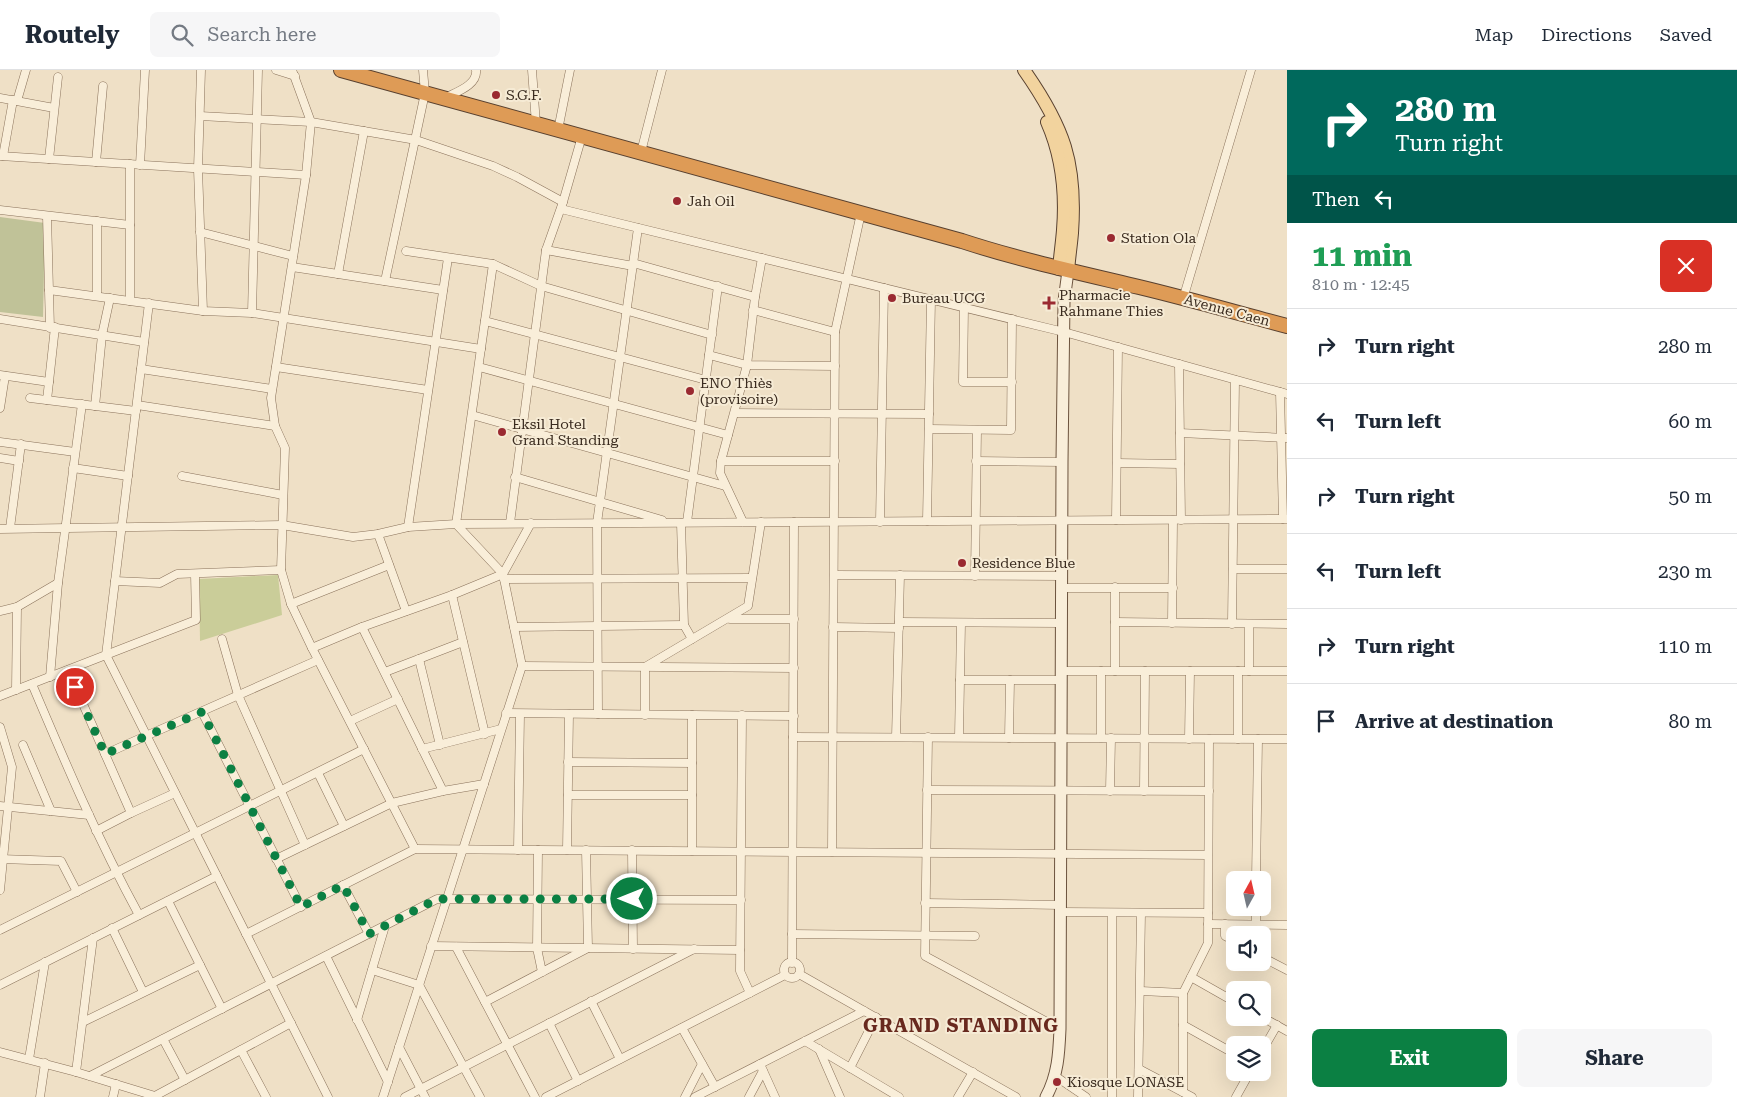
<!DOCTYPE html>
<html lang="en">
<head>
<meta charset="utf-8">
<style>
	body { margin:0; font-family:"Roboto Serif",serif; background:#f6f6f7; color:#1f2937; height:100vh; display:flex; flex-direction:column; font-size:19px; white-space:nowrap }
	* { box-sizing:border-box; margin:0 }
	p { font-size:16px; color:#747a83 }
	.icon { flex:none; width:28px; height:28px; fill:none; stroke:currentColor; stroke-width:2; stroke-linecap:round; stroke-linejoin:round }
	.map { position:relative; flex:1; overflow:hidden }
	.sheet { display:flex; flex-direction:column; background:#fff; width:450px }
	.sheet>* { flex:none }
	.banner { background:#00695c; color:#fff; overflow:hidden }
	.needle { width:32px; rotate:8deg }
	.tools { position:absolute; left:1226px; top:801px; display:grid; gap:10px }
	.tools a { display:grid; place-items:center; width:45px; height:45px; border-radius:8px; background:#fff; box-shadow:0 5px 20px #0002; font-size:25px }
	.pin { position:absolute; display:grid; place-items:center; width:42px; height:42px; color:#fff; margin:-21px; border:2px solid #fff; border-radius:50%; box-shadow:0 1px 5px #0007 }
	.me { position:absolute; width:55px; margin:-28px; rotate:270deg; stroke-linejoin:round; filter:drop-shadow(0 0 4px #0008) }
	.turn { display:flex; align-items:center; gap:18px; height:105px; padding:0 25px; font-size:22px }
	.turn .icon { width:65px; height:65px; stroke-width:2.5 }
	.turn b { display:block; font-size:35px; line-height:42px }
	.then { display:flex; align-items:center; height:48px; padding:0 25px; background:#0003; gap:10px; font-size:19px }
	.round { display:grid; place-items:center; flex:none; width:52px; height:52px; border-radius:8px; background:#f6f6f7 }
	.summary { display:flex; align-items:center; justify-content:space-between; height:85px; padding:0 25px }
	h1 { font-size:30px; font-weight:700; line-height:38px; color:#1e9e55 }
	.cta { display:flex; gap:10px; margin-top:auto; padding:10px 25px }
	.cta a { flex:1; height:58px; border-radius:8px; background:#0b8043; color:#fff; font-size:20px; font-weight:700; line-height:58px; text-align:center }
	.cta a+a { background:#f6f6f7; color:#1f2937 }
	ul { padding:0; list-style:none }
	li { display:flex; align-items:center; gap:15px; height:75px; padding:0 25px; border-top:1px solid #e0e1e3 }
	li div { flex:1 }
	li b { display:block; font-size:19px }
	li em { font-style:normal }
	header { display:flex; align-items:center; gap:30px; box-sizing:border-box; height:70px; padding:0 25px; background:#fff; border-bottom:1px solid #e0e1e3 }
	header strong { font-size:24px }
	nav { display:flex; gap:28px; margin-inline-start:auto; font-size:18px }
	.search { width:350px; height:45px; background:#f6f6f7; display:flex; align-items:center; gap:12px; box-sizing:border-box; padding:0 18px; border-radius:8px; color:#747a83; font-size:19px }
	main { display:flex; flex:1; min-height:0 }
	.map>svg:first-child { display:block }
	.green { fill:#cacd99 }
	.cemetery { fill:#c0c298 }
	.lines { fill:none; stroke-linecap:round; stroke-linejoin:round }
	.street-casing { stroke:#8a725b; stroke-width:9 }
	.secondary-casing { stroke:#6c533e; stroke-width:13 }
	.primary-casing { stroke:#58402f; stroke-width:14 }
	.highway-casing { stroke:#58402f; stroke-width:16 }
	.street { stroke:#f9eed9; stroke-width:8 }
	.secondary { stroke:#f9eed9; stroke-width:11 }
	.primary { stroke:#f2d39e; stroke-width:12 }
	.highway { stroke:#de9b56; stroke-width:14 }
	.route { stroke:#0b8043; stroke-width:9; stroke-dasharray:0 16.2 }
	.poi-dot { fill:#9a2a31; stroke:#f6ebd5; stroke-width:2 }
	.labels { text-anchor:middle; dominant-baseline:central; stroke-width:4; stroke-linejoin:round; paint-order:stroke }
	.poi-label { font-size:14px; fill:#3a2b1f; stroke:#f6ebd5; text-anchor:start }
	.street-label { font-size:14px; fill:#3a2b1f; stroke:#f6ebd5 }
	.district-label { font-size:19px; font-weight:bold; letter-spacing:1px; fill:#68291e; stroke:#f6ebd5 }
</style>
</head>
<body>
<header>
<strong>Routely</strong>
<div class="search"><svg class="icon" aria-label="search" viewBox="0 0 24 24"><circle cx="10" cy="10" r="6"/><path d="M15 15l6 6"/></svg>Search here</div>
<nav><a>Map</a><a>Directions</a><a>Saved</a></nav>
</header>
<main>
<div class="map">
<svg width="1287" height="1027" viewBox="0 0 1287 1027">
	<rect width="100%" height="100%" fill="#efe0c6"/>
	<polygon class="green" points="278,505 282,545 200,571 199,509"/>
	<polygon class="cemetery" points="0,147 45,153 43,247 0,242"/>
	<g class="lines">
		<defs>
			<g id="street">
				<polyline points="201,0 198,99 203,241"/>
				<polyline points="276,0 295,6"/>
				<polyline points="292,0 311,52 306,105 271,328 275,356 285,378 281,500 291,534 312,578 415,779"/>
				<polyline points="532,0 536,54"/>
				<polyline points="0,28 54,38"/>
				<path d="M445,28C456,22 478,15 476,0"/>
				<polyline points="17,31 26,0"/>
				<polyline points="200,46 311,52 416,70 493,96 517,107 563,132"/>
				<polyline points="558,60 570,0"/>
				<polyline points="641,82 662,0"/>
				<polyline points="0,86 306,105"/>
				<polyline points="3,86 13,30"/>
				<polyline points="49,89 58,7"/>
				<polyline points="96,92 103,16"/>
				<polyline points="130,94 130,231"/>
				<polyline points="140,95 145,0"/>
				<polyline points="561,139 1064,262 1287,324"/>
				<polyline points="0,140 130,155"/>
				<polyline points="47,146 50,258"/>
				<polyline points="200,162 293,186"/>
				<polyline points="546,180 633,196"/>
				<polyline points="406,181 493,194 541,216 712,265"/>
				<polyline points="633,193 755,227"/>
				<polyline points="292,197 443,220"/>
				<polyline points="338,204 364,61"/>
				<polyline points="385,211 425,23 423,0"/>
				<polyline points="49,220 203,241 252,243 481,279"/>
				<polyline points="97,226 97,151"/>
				<polyline points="1183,229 1251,0"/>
				<polyline points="149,233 106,585 328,1027"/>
				<polyline points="964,237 963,312 1012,312"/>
				<polyline points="753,240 835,262"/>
				<polyline points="252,243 258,0"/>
				<polyline points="0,249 144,272"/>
				<polyline points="485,251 706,310"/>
				<polyline points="709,285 747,295 835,296"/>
				<polyline points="1179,294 1181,450"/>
				<polyline points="276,297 428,320"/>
				<polyline points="479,297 728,365"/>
				<polyline points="141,299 272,319"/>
				<polyline points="0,305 49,312"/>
				<polyline points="1280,322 1283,449"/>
				<polyline points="30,328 136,341"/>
				<polyline points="47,330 55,257"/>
				<polyline points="137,335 275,356"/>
				<polyline points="95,336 102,265 110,228"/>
				<polyline points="0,338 5,306"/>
				<polyline points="735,343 929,344"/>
				<polyline points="472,345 725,416"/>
				<polyline points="929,359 1011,360 1012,249"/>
				<polyline points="1180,363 1287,368"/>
				<polyline points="0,372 75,382"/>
				<polyline points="0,388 19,391"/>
				<polyline points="721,391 835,391"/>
				<polyline points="976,391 1062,392"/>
				<polyline points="1117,393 1180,394"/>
				<polyline points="73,398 128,406"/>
				<polyline points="182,406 283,425"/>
				<polyline points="515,407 662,450"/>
				<polyline points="1116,450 1118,277"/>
				<polyline points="927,451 931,229"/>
				<polyline points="687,452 718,216"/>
				<polyline points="743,452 720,403 721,391 747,295 755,227 762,188"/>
				<polyline points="880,452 884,218"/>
				<polyline points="510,453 546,180 563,132 582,66"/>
				<polyline points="681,453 684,555 692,569"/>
				<polyline points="456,454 493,194"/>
				<polyline points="408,457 448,188"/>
				<polyline points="10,458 21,374"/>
				<polyline points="0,459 282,455 353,467 378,464 408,457 456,454 1287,449"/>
				<polyline points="378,464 406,541"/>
				<polyline points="1233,499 1287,499"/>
				<polyline points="834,505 1061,506"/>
				<polyline points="975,506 977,360"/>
				<polyline points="504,509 752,508"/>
				<polyline points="115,511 160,513 177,504 281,500"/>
				<polyline points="1061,518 1173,518"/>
				<polyline points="452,525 485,664"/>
				<polyline points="291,534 389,495"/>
				<polyline points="0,541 17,537 58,513"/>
				<polyline points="730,549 794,549"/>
				<polyline points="899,552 1061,553"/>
				<polyline points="1115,552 1287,554"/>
				<polyline points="1172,553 1173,450"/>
				<polyline points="1232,554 1235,310"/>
				<polyline points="1249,554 1249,601"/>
				<polyline points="362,557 443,721"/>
				<polyline points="514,557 684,555"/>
				<polyline points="833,557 899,558"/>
				<polyline points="222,569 238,625 305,775"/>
				<polyline points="312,578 362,557 452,525 503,504 531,453"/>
				<polyline points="419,589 440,675"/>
				<polyline points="522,596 794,598"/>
				<polyline points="68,600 131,743"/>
				<polyline points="1061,601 1287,601"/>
				<polyline points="1101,601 1101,668"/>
				<polyline points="1115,601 1115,517"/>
				<polyline points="1238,601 1238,669"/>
				<polyline points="385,602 463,572"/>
				<polyline points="50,607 58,513 82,334"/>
				<polyline points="960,610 1061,610"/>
				<path d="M32,614C65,692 98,770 139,845"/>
				<polyline points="16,620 17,537"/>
				<polyline points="0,626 196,550 195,504"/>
				<polyline points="202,642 301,837"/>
				<polyline points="506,643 794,646"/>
				<polyline points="598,644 597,453 638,158"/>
				<polyline points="645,645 645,597 748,536 761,452"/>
				<polyline points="692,645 692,781"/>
				<polyline points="742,645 740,901 750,923"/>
				<polyline points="350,651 398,629"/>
				<polyline points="0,657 12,697 0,820"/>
				<polyline points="793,667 1287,669"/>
				<polyline points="896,667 900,505"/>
				<polyline points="928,667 925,886 1060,959"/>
				<polyline points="959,667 961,553"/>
				<polyline points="1009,668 1010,610"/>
				<polyline points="1189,669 1190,601"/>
				<polyline points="23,675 51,741"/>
				<polyline points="422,679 501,659"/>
				<polyline points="105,684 318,590"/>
				<polyline points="568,692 692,693"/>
				<polyline points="318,703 344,756"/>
				<polyline points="927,720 1209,721"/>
				<polyline points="1110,721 1111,668"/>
				<polyline points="1144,721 1145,601"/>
				<polyline points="568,725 692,725"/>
				<polyline points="0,736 89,745"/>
				<polyline points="96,761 131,743 175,723"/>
				<polyline points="518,780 520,644"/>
				<polyline points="538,780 537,878 542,902"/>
				<polyline points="567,780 569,644"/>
				<polyline points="632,780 633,879"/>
				<polyline points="832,782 835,262 861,143"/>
				<polyline points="0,789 61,791 77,822"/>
				<polyline points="276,789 392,733 443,721 484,714"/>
				<polyline points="1256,810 1258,669"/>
				<polyline points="343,815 369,864"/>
				<polyline points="168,831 222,939"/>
				<polyline points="925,833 1061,835"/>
				<polyline points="1061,842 1208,843"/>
				<polyline points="1112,843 1112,1027"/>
				<polyline points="1208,854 1287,855"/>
				<polyline points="1225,854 1225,866 1235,871"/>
				<polyline points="1256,855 1256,838"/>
				<polyline points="112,858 143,922"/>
				<polyline points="0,860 364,679"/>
				<polyline points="246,864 415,779 1208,785"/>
				<polyline points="792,864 975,866"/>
				<polyline points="431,876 740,880"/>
				<polyline points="456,877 535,1027"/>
				<polyline points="326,886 388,1012"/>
				<polyline points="1262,887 1287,900"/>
				<circle cx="792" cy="900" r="8"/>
				<polyline points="792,893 794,452"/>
				<polyline points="372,900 419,915 480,1027"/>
				<polyline points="799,904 1016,1027"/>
				<polyline points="1191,907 1235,932"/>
				<polyline points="0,915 217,806"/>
				<polyline points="1141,921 1183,923"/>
				<polyline points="591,931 620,989"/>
				<polyline points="485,932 588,878 586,780"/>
				<polyline points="1262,947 1287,961"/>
				<polyline points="357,950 385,856"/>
				<polyline points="83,952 200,895"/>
				<polyline points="549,953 578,1011"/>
				<polyline points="1183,955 1235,984"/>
				<polyline points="682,958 715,1017"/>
				<polyline points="163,969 185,1010"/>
				<polyline points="805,971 899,1027"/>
				<polyline points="399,977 425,1027"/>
				<polyline points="819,979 840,1027"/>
				<polyline points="241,980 266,1027"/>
				<polyline points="1262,981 1277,955"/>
				<polyline points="0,982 76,1002 155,1026 291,953"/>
				<polyline points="29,989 45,892"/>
				<polyline points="760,994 775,1027"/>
				<polyline points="850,998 876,947"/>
				<polyline points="1139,999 1192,1027"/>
				<polyline points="76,1002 93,868"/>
				<polyline points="90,1006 437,829 741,830"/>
				<polyline points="1055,1006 1086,1027"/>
				<polyline points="1183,1022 1183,923 1208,873 1209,669"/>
				<polyline points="40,1027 45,993"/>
				<polyline points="113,1027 116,1014"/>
				<polyline points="383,1027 522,596 503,504 456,454"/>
				<polyline points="405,1027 694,879"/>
				<polyline points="546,1027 785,905"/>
				<polyline points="685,1027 702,994"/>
				<polyline points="695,1027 864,941"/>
				<polyline points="749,1027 763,1001"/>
				<polyline points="958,1027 973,1002"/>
				<polyline points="1138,1027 1141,843"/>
				<polyline points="1236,1027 1250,1002"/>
			</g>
			<path id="secondary" d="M1046,1027C1058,1005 1059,983 1060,959L1062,392L1064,231L1068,201"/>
			<g id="primary">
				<path d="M1024,0C1064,57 1077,93 1072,163C1071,175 1069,188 1068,201"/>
				<path d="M1047,52C1062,86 1066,123 1063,160C1062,173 1060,186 1059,199"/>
			</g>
			<path id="highway" d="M341,0L962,171C1020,190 1080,203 1139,217C1189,229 1238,243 1287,256"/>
		</defs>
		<use href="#street" class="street-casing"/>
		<use href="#secondary" class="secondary-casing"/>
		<use href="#primary" class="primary-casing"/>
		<use href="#highway" class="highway-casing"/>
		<use href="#street" class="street"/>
		<use href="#secondary" class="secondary"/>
		<use href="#primary" class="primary"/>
		<use href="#highway" class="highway"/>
	</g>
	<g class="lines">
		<polyline class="route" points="75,617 105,684 202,642 301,837 343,815 369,864 437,829 632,829"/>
	</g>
	<g class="poi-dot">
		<circle cx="496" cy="25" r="5"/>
		<circle cx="677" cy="131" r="5"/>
		<circle cx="1111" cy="168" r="5"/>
		<circle cx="892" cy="228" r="5"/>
		<path d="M1046.5 225.5h5v5h5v5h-5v5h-5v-5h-5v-5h5z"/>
		<circle cx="690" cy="321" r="5"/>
		<circle cx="502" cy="362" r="5"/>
		<circle cx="962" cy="493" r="5"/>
		<circle cx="1057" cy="1012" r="5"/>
	</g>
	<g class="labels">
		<g class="poi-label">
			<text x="506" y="25">S.G.F.</text>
			<text x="687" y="131">Jah Oil</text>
			<text x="1121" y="168">Station Ola</text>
			<text x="1059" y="225">Pharmacie<tspan x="1059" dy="16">Rahmane Thies</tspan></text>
			<text x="902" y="228">Bureau UCG</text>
			<text x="700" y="313">ENO Thiès<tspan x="700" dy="16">(provisoire)</tspan></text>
			<text x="512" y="354">Eksil Hotel<tspan x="512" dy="16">Grand Standing</tspan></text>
			<text x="972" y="493">Residence Blue</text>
			<text x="1067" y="1012">Kiosque LONASE</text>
		</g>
		<g class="street-label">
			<text transform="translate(1227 240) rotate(15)">Avenue Caen</text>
		</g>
		<g class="district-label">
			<text x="961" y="955">GRAND STANDING</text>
		</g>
	</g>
</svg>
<div class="tools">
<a><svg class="needle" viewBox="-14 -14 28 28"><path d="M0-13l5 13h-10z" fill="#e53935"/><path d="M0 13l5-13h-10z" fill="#747a83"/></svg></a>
<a><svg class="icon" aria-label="sound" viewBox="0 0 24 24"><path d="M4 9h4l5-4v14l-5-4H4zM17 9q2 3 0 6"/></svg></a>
<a><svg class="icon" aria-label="search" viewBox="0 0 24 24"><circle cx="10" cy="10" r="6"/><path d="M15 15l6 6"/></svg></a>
<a><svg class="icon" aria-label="layers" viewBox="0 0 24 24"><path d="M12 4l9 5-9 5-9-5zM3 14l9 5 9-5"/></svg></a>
</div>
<div class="pin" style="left:75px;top:617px;background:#d93025"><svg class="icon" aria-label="arrive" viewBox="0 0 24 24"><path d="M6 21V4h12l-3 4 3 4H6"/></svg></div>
<svg class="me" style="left:632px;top:829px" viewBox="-20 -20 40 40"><circle r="17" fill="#0b8043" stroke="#fff" stroke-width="3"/><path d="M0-11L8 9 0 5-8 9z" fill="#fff"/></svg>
</div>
<section class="sheet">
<div class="banner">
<div class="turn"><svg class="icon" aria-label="right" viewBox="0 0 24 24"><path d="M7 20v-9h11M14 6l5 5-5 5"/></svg><div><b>280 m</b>Turn right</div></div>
<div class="then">Then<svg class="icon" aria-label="left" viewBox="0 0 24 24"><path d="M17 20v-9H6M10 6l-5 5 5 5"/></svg></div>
</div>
<div class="summary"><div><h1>11 min</h1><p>810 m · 12:45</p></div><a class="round" style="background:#d93025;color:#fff"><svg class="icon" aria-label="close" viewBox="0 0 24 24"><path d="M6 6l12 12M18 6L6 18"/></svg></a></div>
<ul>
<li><svg class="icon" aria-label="right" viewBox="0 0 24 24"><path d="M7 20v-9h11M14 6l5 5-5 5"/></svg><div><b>Turn right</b></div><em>280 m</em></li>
<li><svg class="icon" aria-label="left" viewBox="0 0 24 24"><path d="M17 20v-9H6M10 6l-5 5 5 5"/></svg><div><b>Turn left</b></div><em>60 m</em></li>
<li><svg class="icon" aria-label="right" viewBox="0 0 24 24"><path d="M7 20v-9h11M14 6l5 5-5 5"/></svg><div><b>Turn right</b></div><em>50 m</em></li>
<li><svg class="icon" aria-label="left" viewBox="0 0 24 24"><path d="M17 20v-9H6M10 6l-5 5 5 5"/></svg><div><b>Turn left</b></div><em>230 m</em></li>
<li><svg class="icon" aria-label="right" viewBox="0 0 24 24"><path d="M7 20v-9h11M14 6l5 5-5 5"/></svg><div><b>Turn right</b></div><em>110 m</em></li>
<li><svg class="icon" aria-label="arrive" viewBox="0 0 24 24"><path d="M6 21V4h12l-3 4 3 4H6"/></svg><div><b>Arrive at destination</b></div><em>80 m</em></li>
</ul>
<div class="cta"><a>Exit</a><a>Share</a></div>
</section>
</main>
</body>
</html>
